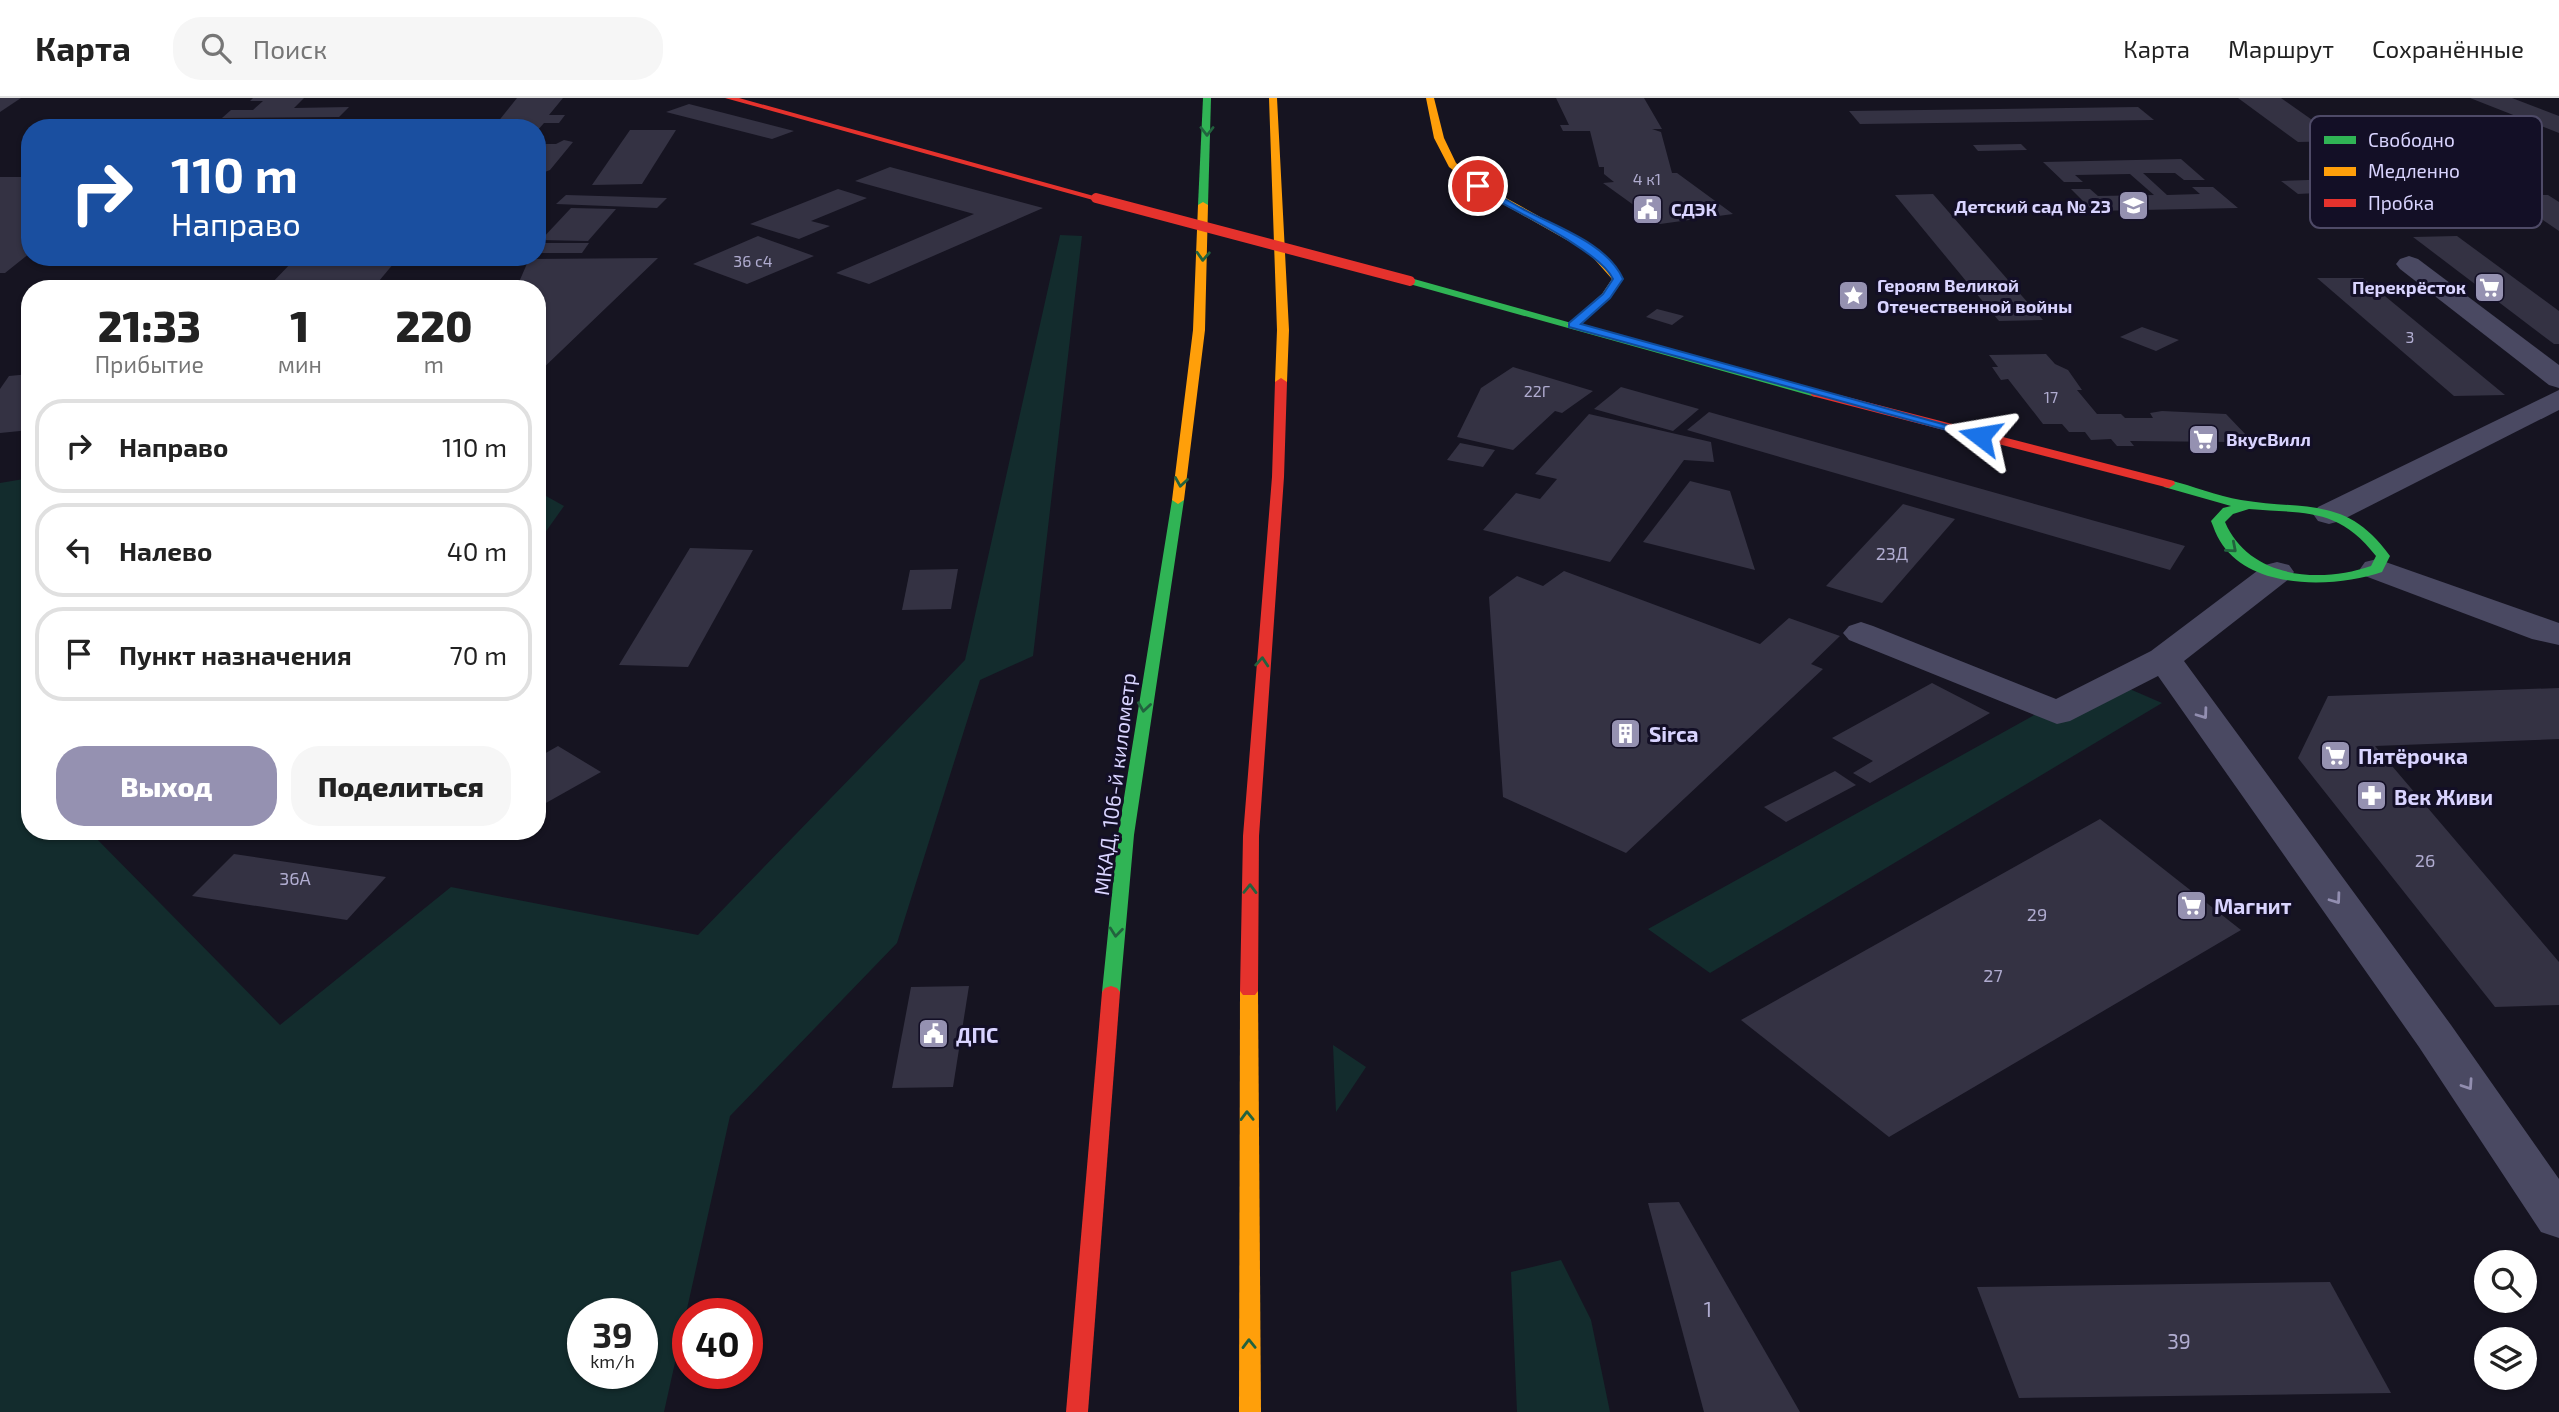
<!DOCTYPE html>
<html lang="ru">
<head>
<meta charset="utf-8">
<style>
	body { margin:0; font-family:"Exo 2",sans-serif; background:#f6f6f6; color:#222; height:100vh; display:flex; flex-direction:column; font-size:26px; white-space:nowrap }
	* { box-sizing:border-box; margin:0 }
	p { font-size:23px; color:#767676 }
	.icon { flex:none; width:38px; height:38px; fill:none; stroke:currentColor; stroke-width:2; stroke-linecap:round; stroke-linejoin:round }
	.map { position:relative; flex:1; overflow:hidden }
	.panel { position:absolute; left:21px; top:182px; width:525px; height:560px; display:flex; flex-direction:column; background:#fff; border-radius:28px; box-shadow:0 2px 5px #0004 }
	.panel>* { flex:none }
	.guide { position:absolute; left:21px; top:21px; width:525px; height:147px; border-radius:28px; box-shadow:0 2px 5px #0004; background:#1a4fa0; color:#fff; overflow:hidden }
	.fabs { position:absolute; left:2474px; top:1152px; display:grid; gap:14px }
	.fabs a { display:grid; place-items:center; width:63px; height:63px; border-radius:50%; background:#fff; box-shadow:0 2px 5px #0004; font-size:35px }
	.speed { position:absolute; left:567px; top:1200px; display:flex; gap:14px; font-size:35px; font-weight:700; text-align:center }
	.speed>* { display:grid; place-content:center; width:91px; height:91px; border-radius:50%; background:#fff; box-shadow:0 2px 5px #0004; line-height:1 }
	.speed small { font-size:18px; font-weight:400 }
	.speed .limit { border:10px solid #d22; background:#fff; color:#111 }
	.pin { position:absolute; display:grid; place-items:center; width:60px; height:60px; color:#fff; margin:-30px; border:4px solid #fff; border-radius:50%; box-shadow:0 2px 7px #0007 }
	.me { position:absolute; width:77px; margin:-38px; rotate:284deg; stroke-linejoin:round; filter:drop-shadow(0 0 5px #0008) }
	.turn { display:flex; align-items:center; gap:24px; height:147px; padding:0 35px; font-size:32px }
	.turn .icon { width:91px; height:91px; stroke-width:2.5 }
	.turn b { display:block; font-size:49px; line-height:60px }
	.eta { display:flex; justify-content:space-evenly; align-items:center; height:119px; text-align:center }
	.eta b { font-size:42px; font-weight:800; line-height:49px }
	.cta { display:flex; gap:14px; margin-top:auto; padding:14px 35px }
	.cta a { flex:1; height:80px; border-radius:28px; background:#9591b1; color:#fff; font-size:28px; font-weight:800; line-height:80px; text-align:center }
	.cta a+a { background:#f6f6f6; color:#222 }
	ul { padding:0; list-style:none }
	li { display:flex; align-items:center; gap:21px; height:94px; margin:0 14px 10px; padding:0 21px; border:4px solid #e0e0e0; border-radius:28px }
	li div { flex:1 }
	li b { display:block; font-size:26px }
	li em { font-style:normal }
	header { display:flex; align-items:center; gap:42px; box-sizing:border-box; height:98px; padding:0 35px; background:#fff; border-bottom:2px solid #e0e0e0 }
	header strong { font-size:33px }
	nav { display:flex; gap:38px; margin-inline-start:auto; font-size:24px }
	.search { width:490px; height:63px; background:#f6f6f6; display:flex; align-items:center; gap:18px; box-sizing:border-box; padding:0 24px; border-radius:28px; color:#767676; font-size:26px }
	.map>svg:first-child { display:block }
	.green { fill:#132c2d; fill-rule:evenodd }
	.building { fill:#343243 }
	.lines { fill:none; stroke-linecap:round; stroke-linejoin:round }
	.street { fill:#4a4962; fill-rule:evenodd }
	.fast { fill:#30b455; fill-rule:evenodd }
	.slow { fill:#ff9f0a; fill-rule:evenodd }
	.jam { fill:#e5322d; fill-rule:evenodd }
	.jam-bridge { stroke:#e5322d; stroke-width:10 }
	.oneway { stroke:#22623e }
	.oneway2 { stroke:#928eb0 }
	.route { fill:#1a73e8; stroke:#114b97; stroke-width:2 }
	.labels { text-anchor:middle; dominant-baseline:central; stroke-width:6; stroke-linejoin:round; paint-order:stroke }
	.far-number-label { font-size:16px; fill:#b0acd0 }
	.far-poi-label { font-size:18px; font-weight:bold; fill:#d9d4ff; stroke:#130f26; text-anchor:start }
	.number-label { font-size:18px; fill:#b0acd0 }
	.poi-label { font-size:21px; font-weight:bold; fill:#d9d4ff; stroke:#130f26; text-anchor:start }
	.street-label { font-size:21px; fill:#d9d4ff; stroke:#130f26 }
	.near-number-label { font-size:21px; fill:#b0acd0 }
	.key { fill:#130f26; stroke:#4e4a67; stroke-width:2 }
	.key-label { font-size:19px; fill:#d9d4ff }
</style>
</head>
<body>
<header>
<strong>Карта</strong>
<div class="search"><svg class="icon" aria-label="search" viewBox="0 0 24 24"><circle cx="10" cy="10" r="6"/><path d="M15 15l6 6"/></svg>Поиск</div>
<nav><a>Карта</a><a>Маршрут</a><a>Сохранённые</a></nav>
</header>
<div class="map">
<svg width="2559" height="1314" viewBox="0 0 2559 1314">
	<rect width="100%" height="100%" fill="#161421"/>
	<g class="green">
		<path d="M1060,137L1082,138L1033,558L980,582L897,845L730,1018L664,1314H0V385L30,380V733H99L92,736L280,927L451,789L698,837L965,562ZM583,1216H642V1276H583Z"/>
		<polygon points="537,393 564,408 537,446"/>
		<polygon points="2125,589 2162,605 1710,875 1648,831 2038,615"/>
		<polygon points="1333,947 1366,969 1336,1014"/>
		<polygon points="1561,1162 1591,1222 1610,1314 1517,1314 1511,1174"/>
	</g>
	<g class="building">
		<polygon points="0,0 21,0 0,14"/>
		<polygon points="253,0 304,0 294,10 349,9 339,19 222,20 231,12 253,12 263,3 250,3"/>
		<polygon points="517,0 563,0 549,17 565,17 559,25 544,25 537,33 537,30 493,30"/>
		<polygon points="1556,0 1644,0 1662,31 1652,31 1661,34 1672,75 1677,75 1733,116 1660,126 1603,85 1614,84 1604,76 1604,69 1599,69 1590,33 1563,33 1560,27 1569,27"/>
		<polygon points="2238,0 2281,0 2342,43 2298,44"/>
		<polygon points="2470,0 2512,0 2559,18 2559,35"/>
		<polygon points="689,6 794,33 772,41 666,14"/>
		<polygon points="2138,9 2154,22 1860,26 1849,13"/>
		<polygon points="630,32 676,32 642,86 592,87"/>
		<polygon points="564,42 573,44 550,72 537,77 537,46 556,46"/>
		<polygon points="2021,46 2027,52 1978,53 1973,47"/>
		<polygon points="2181,61 2205,82 2184,82 2175,75 2143,75 2167,97 2200,96 2192,89 2213,89 2238,110 2093,113 2071,91 2090,91 2098,98 2154,97 2130,76 2075,77 2083,84 2064,84 2043,64"/>
		<polygon points="890,69 1043,110 869,186 836,175 974,116 855,83"/>
		<polygon points="0,79 30,79 30,155 5,175 0,175"/>
		<polygon points="2308,82 2381,83 2393,91 2298,96 2281,83"/>
		<polygon points="838,91 867,100 811,123 830,128 799,141 750,126"/>
		<polygon points="1933,96 2043,222 1999,223 1895,97"/>
		<polygon points="566,97 667,100 657,110 556,106"/>
		<polygon points="2506,97 2548,97 2559,104 2559,133"/>
		<polygon points="571,110 616,111 588,143 541,142"/>
		<polygon points="758,138 814,158 747,186 693,166"/>
		<polygon points="2457,138 2559,213 2559,246 2554,246 2413,139"/>
		<polygon points="537,145 589,145 582,155 537,155"/>
		<polygon points="116,159 160,159 155,163 111,163"/>
		<polygon points="297,159 399,159 374,189 268,189"/>
		<polygon points="658,160 537,276 537,191 516,191 529,161"/>
		<polygon points="2317,180 2363,180 2505,297 2454,298"/>
		<polygon points="1657,211 1684,218 1672,227 1646,219"/>
		<polygon points="2142,229 2179,242 2156,253 2120,239"/>
		<polygon points="2046,256 2055,266 2068,272 2082,292 2077,292 2097,316 2121,316 2125,320 2153,320 2150,315 2162,313 2226,316 2248,339 2227,340 2231,344 2130,343 2134,348 2117,348 2111,341 2091,342 2085,334 2069,334 2062,326 2043,326 2008,281 2001,282 1992,269 1998,269 1989,257"/>
		<polygon points="1513,269 1593,293 1562,315 1555,313 1513,352 1457,339 1481,290"/>
		<polygon points="30,276 30,332 0,335 0,291 9,278"/>
		<polygon points="1621,289 1699,311 1673,333 1594,311"/>
		<polygon points="1709,314 2095,423 2185,448 2170,472 1687,332"/>
		<polygon points="1589,316 1711,344 1714,364 1684,362 1610,464 1483,432 1516,395 1540,401 1557,381 1535,376"/>
		<polygon points="1460,345 1495,352 1483,369 1447,362"/>
		<polygon points="1690,383 1730,393 1755,472 1643,444"/>
		<polygon points="1903,406 1955,421 1882,505 1826,488"/>
		<polygon points="690,450 753,452 688,569 619,567"/>
		<polygon points="958,471 951,511 902,512 910,472"/>
		<polygon points="1564,473 1760,546 1789,520 1840,538 1811,566 1823,571 1626,755 1503,699 1489,499 1517,478 1543,488"/>
		<polygon points="1932,585 1990,615 1870,685 1853,675 1873,663 1832,640"/>
		<polygon points="2559,590 2559,641 2375,648 2559,864 2559,907 2495,909 2298,660 2328,598"/>
		<polygon points="558,648 601,674 537,710 537,660"/>
		<polygon points="1835,673 1856,687 1786,724 1764,709"/>
		<polygon points="2100,721 2241,832 1889,1039 1741,922"/>
		<polygon points="234,756 386,779 347,822 192,798"/>
		<polygon points="969,888 953,989 892,990 911,889"/>
		<polygon points="1679,1104 1800,1314 1704,1314 1648,1105"/>
		<polygon points="2330,1184 2391,1295 2019,1300 1977,1189"/>
	</g>
	<g class="lines">
		<g class="street">
			<polygon points="2409,158 2418,161 2559,267 2559,290 2549,287 2400,171 2396,166 2400,161"/>
			<polygon points="2559,292 2559,312 2340,423 2329,426 2318,423 2313,416 2318,409"/>
			<polygon points="2377,461 2559,525 2559,547 2532,541 2365,478 2360,471 2365,464"/>
			<polygon points="2277,464 2289,467 2294,474 2289,481 2184,563 2451,927 2559,1081 2559,1140 2541,1134 2419,949 2158,578 2070,623 2057,626 1849,542 1843,535 1849,528 1861,524 1873,528 2056,601 2151,553 2265,467"/>
		</g>
		<g class="fast">
			<polygon points="1203,0 1211,0 1208,107 1203,110 1198,107"/>
			<polygon points="1406,181 1414,181 1822,295 1816,299 1812,298 1406,185"/>
			<path d="M2169,382C2193,388 2217,398 2241,402C2306,413 2346,397 2390,458L2382,474C2335,490 2250,493 2220,443C2216,437 2214,430 2211,423L2223,410L2231,408L2164,389L2163,386ZM2249,411C2305,416 2338,409 2376,458L2371,468C2319,486 2249,480 2225,424L2233,416Z"/>
			<polygon points="1178,398 1184,402 1134,737 1120,894 1117,898 1105,898 1102,894 1118,737 1172,402"/>
		</g>
		<g class="slow">
			<polygon points="1269,0 1277,0 1289,232 1287,284 1281,288 1275,284 1277,232"/>
			<polygon points="1426,0 1434,0 1444,40 1456,65 1488,90 1596,150 1623,181 1610,200 1577,229 1567,227 1602,196 1612,181 1588,154 1482,94 1449,69 1434,40"/>
			<polygon points="1203,104 1208,107 1205,232 1184,402 1178,406 1172,402 1193,232 1198,107"/>
			<polygon points="1249,887 1255,889 1258,893 1261,1314 1239,1314 1240,893 1243,889"/>
		</g>
		<g class="jam">
			<polygon points="725,0 739,0 1101,100 1093,102"/>
			<polygon points="1281,280 1287,284 1284,379 1259,738 1258,893 1255,897 1243,897 1240,893 1243,738 1272,379 1275,284"/>
			<polygon points="1816,291 2174,383 2175,386 2169,390 1812,298 1810,295"/>
			<polygon points="1111,888 1117,890 1120,894 1088,1314 1066,1314 1102,894 1105,890"/>
		</g>
		<polyline class="jam-bridge" points="1096,100 1410,183"/>
	</g>
	<defs><path id="oneway-chevron" d="M-2-3.5L2.5 0L-2 3.5" fill="none" stroke-width="1.6" stroke-linecap="round" stroke-linejoin="round" transform="scale(1.75)"/></defs>
	<g class="oneway">
		<use href="#oneway-chevron" transform="translate(1207 33) rotate(90)"/>
		<use href="#oneway-chevron" transform="translate(1203 158) rotate(93)"/>
		<use href="#oneway-chevron" transform="translate(1181 384) rotate(99)"/>
		<use href="#oneway-chevron" transform="translate(2232 450) rotate(41)"/>
		<use href="#oneway-chevron" transform="translate(1262 564) rotate(-86)"/>
		<use href="#oneway-chevron" transform="translate(1144 609) rotate(98)"/>
		<use href="#oneway-chevron" transform="translate(1250 791) rotate(-89)"/>
		<use href="#oneway-chevron" transform="translate(1116 834) rotate(96)"/>
		<use href="#oneway-chevron" transform="translate(1247 1018) rotate(-91)"/>
		<use href="#oneway-chevron" transform="translate(1249 1246) rotate(-91)"/>
	</g>
	<g class="oneway2">
		<use href="#oneway-chevron" transform="translate(2203 616) rotate(54)"/>
		<use href="#oneway-chevron" transform="translate(2336 801) rotate(54)"/>
		<use href="#oneway-chevron" transform="translate(2468 987) rotate(56)"/>
	</g>
	<path class="route" d="M1475,86H1481C1495,94 1509,104 1523,111C1556,129 1607,145 1623,181L1610,200L1581,226L1986,338L1976,340L1569,229V225L1603,196L1613,181C1599,151 1507,110 1475,90Z"/>
	<defs>
		<symbol id="school-square" viewBox="-11 -11 22 22"><rect x="-9" y="-9" width="18" height="18" rx="4" fill="#9591b1" stroke="#130f26"/><path d="M0-5L7-2L0 1L-7-2ZM-4 1L0 2.5L4 1V4Q0 6-4 4Z" fill="#fff"/></symbol>
		<symbol id="civic-square" viewBox="-11 -11 22 22"><rect x="-9" y="-9" width="18" height="18" rx="4" fill="#9591b1" stroke="#130f26"/><path d="M-.6-6.5H3V-4.5H.6V-3L4-1V1h2V6H-6V1h2V-1L-.6-3ZM-1.2 2.5V6h2.4V2.5Z" fill="#fff"/></symbol>
		<symbol id="supermarket-square" viewBox="-11 -11 22 22"><rect x="-9" y="-9" width="18" height="18" rx="4" fill="#9591b1" stroke="#130f26"/><path d="M-6-5.5h2.5l.6 2H6L4.5 2H-2.5L-4.4-4H-6ZM-1.5 3.2a1.3 1.3 0 1 0 .1 0ZM3 3.2a1.3 1.3 0 1 0 .1 0Z" fill="#fff"/></symbol>
		<symbol id="sight-square" viewBox="-11 -11 22 22"><rect x="-9" y="-9" width="18" height="18" rx="4" fill="#9591b1" stroke="#130f26"/><path d="M0-6L1.8-2.2L6-1.7L2.9 1.2L3.7 5.4L0 3.3L-3.7 5.4L-2.9 1.2L-6-1.7L-1.8-2.2Z" fill="#fff"/></symbol>
		<symbol id="building-square" viewBox="-11 -11 22 22"><rect x="-9" y="-9" width="18" height="18" rx="4" fill="#9591b1" stroke="#130f26"/><path d="M-4-6H4V6H1V3H-1V6H-4ZM-2.5-4.3h1.7v1.8h-1.7ZM.8-4.3h1.7v1.8H.8ZM-2.5-1h1.7V.8h-1.7ZM.8-1h1.7V.8H.8Z" fill="#fff"/></symbol>
		<symbol id="pharmacy-square" viewBox="-11 -11 22 22"><rect x="-9" y="-9" width="18" height="18" rx="4" fill="#9591b1" stroke="#130f26"/><path d="M-2-6h4v4h4v4h-4v4h-4v-4h-4v-4h4Z" fill="#fff"/></symbol>
	</defs>
	<g fill-rule="evenodd">
		<use href="#school-square" x="2116" y="90" width="35" height="35"/>
		<use href="#civic-square" x="1630" y="94" width="35" height="35"/>
		<use href="#supermarket-square" x="2472" y="172" width="35" height="35"/>
		<use href="#sight-square" x="1836" y="180" width="35" height="35"/>
		<use href="#supermarket-square" x="2186" y="324" width="35" height="35"/>
		<use href="#building-square" x="1608" y="618" width="35" height="35"/>
		<use href="#supermarket-square" x="2318" y="640" width="35" height="35"/>
		<use href="#pharmacy-square" x="2354" y="680" width="35" height="35"/>
		<use href="#supermarket-square" x="2174" y="790" width="35" height="35"/>
		<use href="#civic-square" x="916" y="918" width="35" height="35"/>
	</g>
	<g class="labels">
		<g class="far-number-label">
			<text x="1647" y="80">4 к1</text>
			<text x="753" y="162">36 с4</text>
			<text x="2410" y="238">3</text>
			<text x="1537" y="292">22Г</text>
			<text x="2051" y="298">17</text>
		</g>
		<g class="far-poi-label">
			<text x="2111" y="108" text-anchor="end">Детский сад № 23</text>
			<text x="1671" y="111">СДЭК</text>
			<text x="1877" y="187">Героям Великой<tspan x="1877" dy="21">Отечественной войны</tspan></text>
			<text x="2466" y="189" text-anchor="end">Перекрёсток</text>
			<text x="2226" y="341">ВкусВилл</text>
		</g>
		<g class="number-label">
			<text x="1892" y="455">23Д</text>
			<text x="2425" y="762">26</text>
			<text x="295" y="780">36А</text>
			<text x="2037" y="816">29</text>
			<text x="1993" y="877">27</text>
		</g>
		<g class="poi-label">
			<text x="1649" y="635">Sirca</text>
			<text x="2358" y="657">Пятёрочка</text>
			<text x="2394" y="698">Век Живи</text>
			<text x="2214" y="807">Магнит</text>
			<text x="956" y="936">ДПС</text>
		</g>
		<g class="street-label">
			<text transform="translate(1114 686) rotate(-83)">МКАД, 106-й километр</text>
		</g>
		<g class="near-number-label">
			<text x="1708" y="1210">1</text>
			<text x="2179" y="1242">39</text>
		</g>
	</g>
	<rect x="2310" y="18" width="232" height="112" rx="10" class="key"/>
	<rect x="2324" y="38" width="32" height="8" fill="#30b455"/>
	<rect x="2324" y="69" width="32" height="9" fill="#ff9f0a"/>
	<rect x="2324" y="101" width="32" height="8" fill="#e5322d"/>
	<g class="key-label">
		<text x="2368" y="49">Свободно</text>
		<text x="2368" y="80">Медленно</text>
		<text x="2368" y="112">Пробка</text>
	</g>
</svg>
<div class="fabs">
<a><svg class="icon" aria-label="search" viewBox="0 0 24 24"><circle cx="10" cy="10" r="6"/><path d="M15 15l6 6"/></svg></a>
<a><svg class="icon" aria-label="layers" viewBox="0 0 24 24"><path d="M12 4l9 5-9 5-9-5zM3 14l9 5 9-5"/></svg></a>
</div>
<div class="speed"><div>39<small>km/h</small></div><div class="limit">40</div></div>
<div class="pin" style="left:1478px;top:88px;background:#d93025"><svg class="icon" aria-label="arrive" viewBox="0 0 24 24"><path d="M6 21V4h12l-3 4 3 4H6"/></svg></div>
<svg class="me" style="left:1980px;top:338px" viewBox="-20 -20 40 40"><path d="M0-17L14 15 0 8-14 15z" fill="#1a73e8" stroke="#fff" stroke-width="4"/></svg>
<div class="guide">
<div class="turn"><svg class="icon" aria-label="right" viewBox="0 0 24 24"><path d="M7 20v-9h11M14 6l5 5-5 5"/></svg><div><b>110 m</b>Направо</div></div>
</div>
<section class="panel">
<div class="eta">
<div><b>21:33</b><p>Прибытие</p></div>
<div><b>1</b><p>мин</p></div>
<div><b>220</b><p>m</p></div>
</div>
<ul>
<li><svg class="icon" aria-label="right" viewBox="0 0 24 24"><path d="M7 20v-9h11M14 6l5 5-5 5"/></svg><div><b>Направо</b></div><em>110 m</em></li>
<li><svg class="icon" aria-label="left" viewBox="0 0 24 24"><path d="M17 20v-9H6M10 6l-5 5 5 5"/></svg><div><b>Налево</b></div><em>40 m</em></li>
<li><svg class="icon" aria-label="arrive" viewBox="0 0 24 24"><path d="M6 21V4h12l-3 4 3 4H6"/></svg><div><b>Пункт назначения</b></div><em>70 m</em></li>
</ul>
<div class="cta"><a>Выход</a><a>Поделиться</a></div>
</section>
</div>
</body>
</html>
